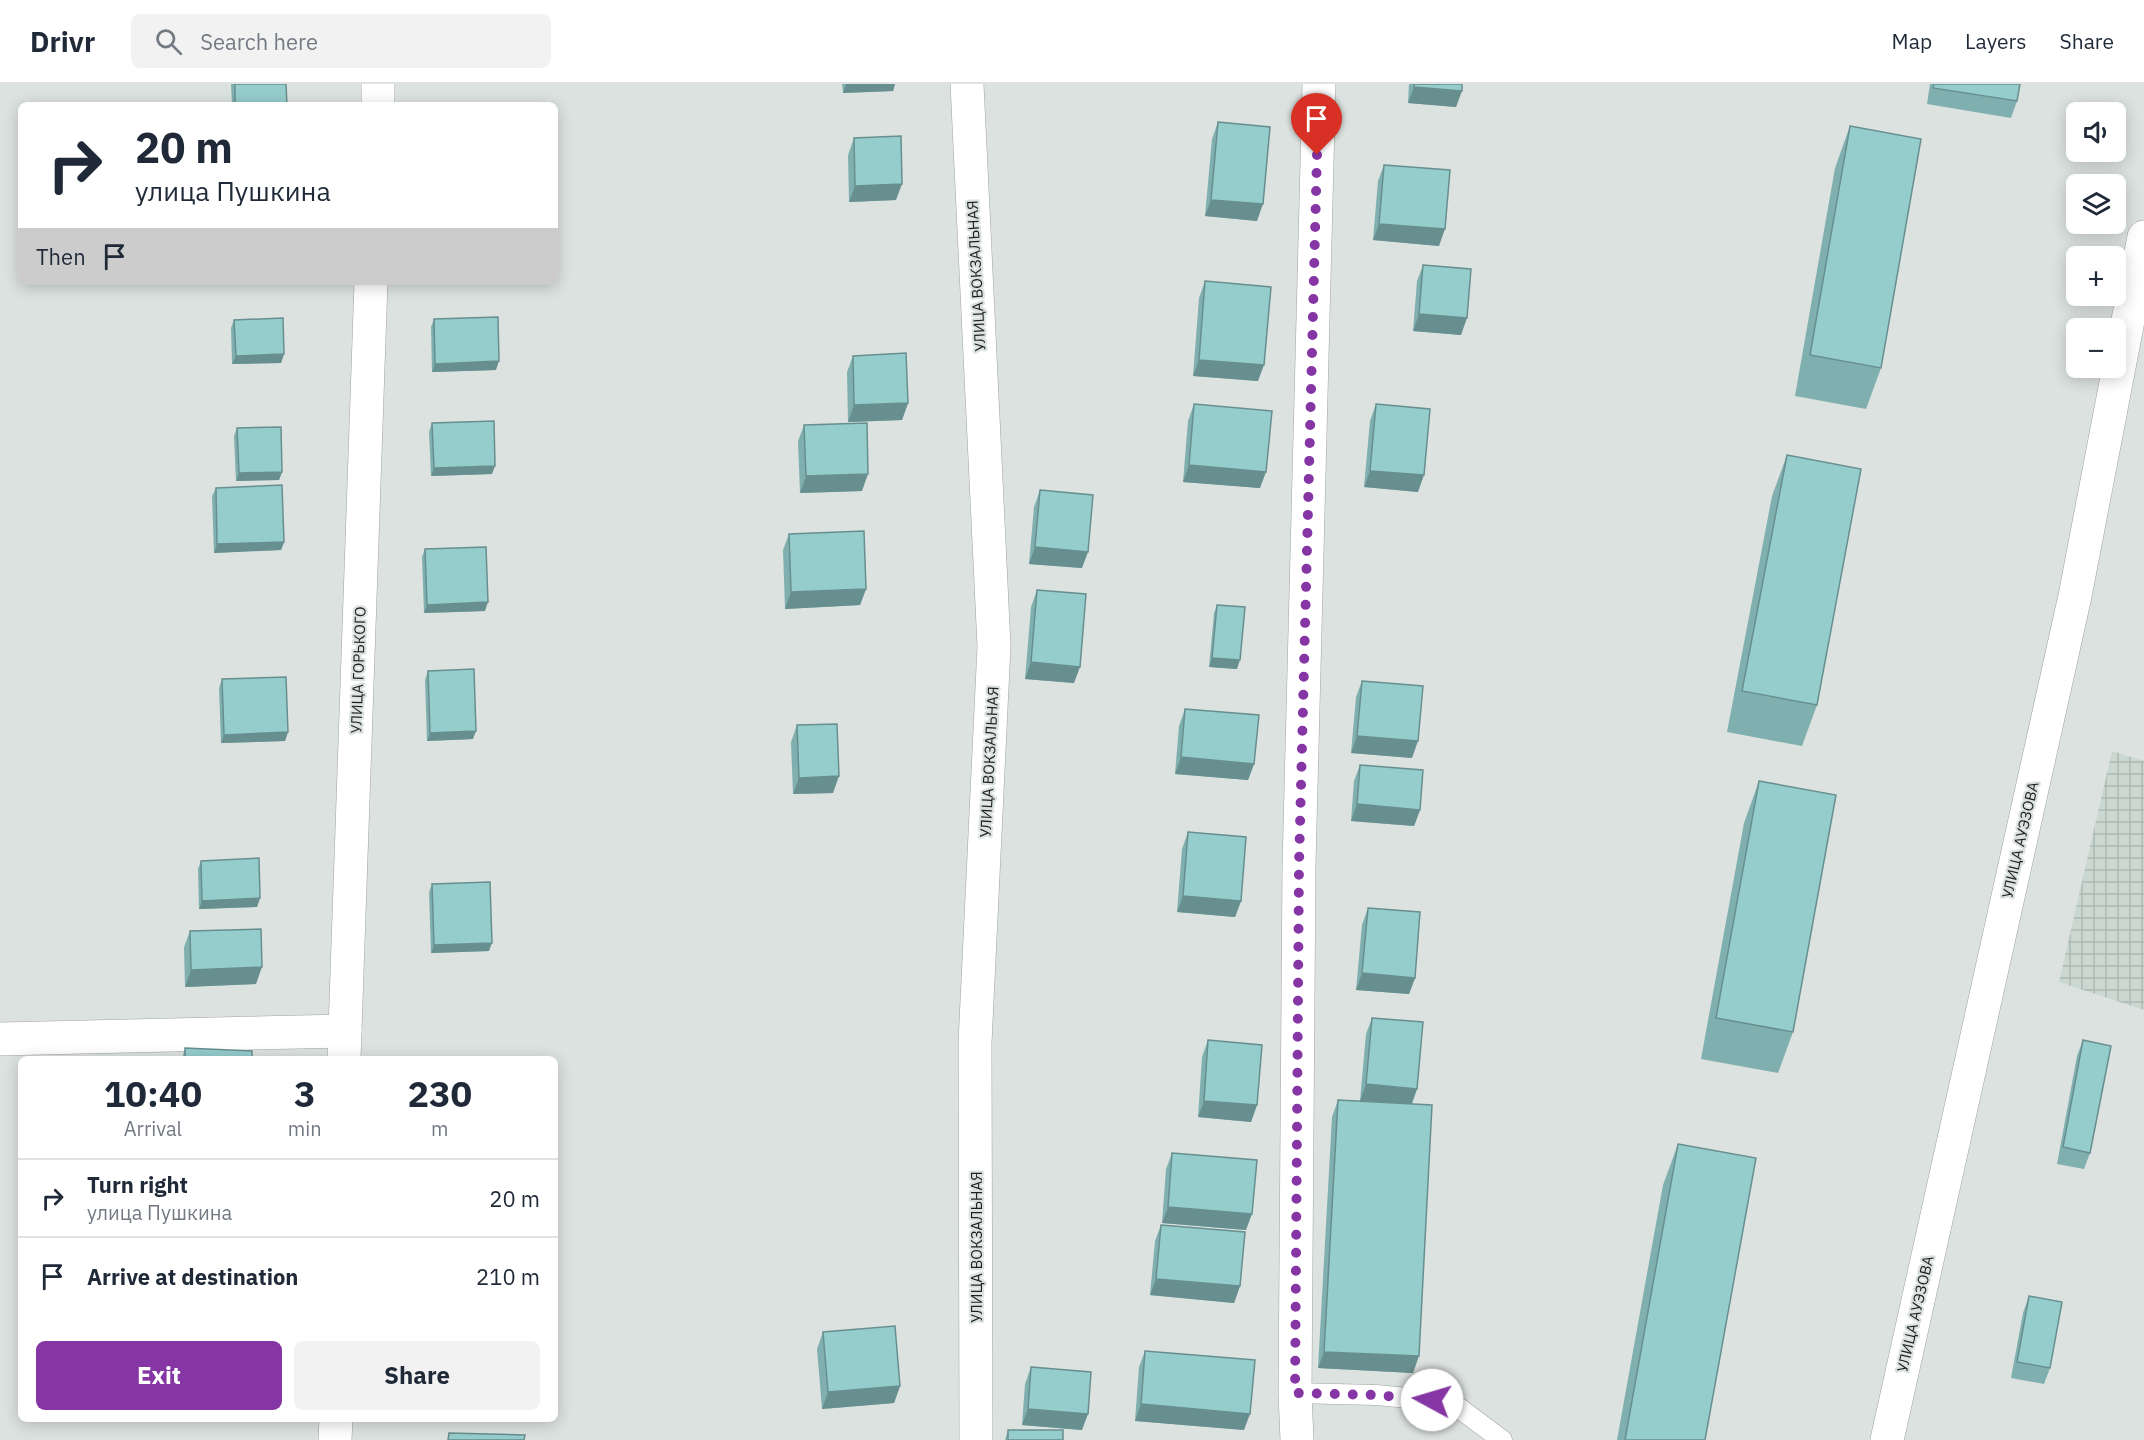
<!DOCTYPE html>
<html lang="en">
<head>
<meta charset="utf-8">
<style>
	body { margin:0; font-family:"IBM Plex Sans",sans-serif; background:#f2f2f3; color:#1f2937; height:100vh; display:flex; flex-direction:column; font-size:22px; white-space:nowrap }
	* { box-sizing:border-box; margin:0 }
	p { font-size:20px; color:#747a83 }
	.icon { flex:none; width:33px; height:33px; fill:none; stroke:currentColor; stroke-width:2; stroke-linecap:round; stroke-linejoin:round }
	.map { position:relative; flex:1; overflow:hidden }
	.panel { position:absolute; left:18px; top:972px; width:540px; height:366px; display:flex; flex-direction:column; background:#fff; border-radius:9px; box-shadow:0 3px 15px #0003 }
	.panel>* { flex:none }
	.hud { position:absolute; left:18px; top:18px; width:540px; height:183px; border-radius:9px; box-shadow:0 3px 15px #0003; background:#fff; color:#1f2937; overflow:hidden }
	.fabs { position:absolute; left:2066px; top:18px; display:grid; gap:12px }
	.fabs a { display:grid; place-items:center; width:60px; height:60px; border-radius:9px; background:#fff; box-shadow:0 3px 15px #0003; font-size:30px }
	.pin { position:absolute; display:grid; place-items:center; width:51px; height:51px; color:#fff; margin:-62px -26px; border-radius:50% 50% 50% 0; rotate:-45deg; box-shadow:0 0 6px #0007 }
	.pin .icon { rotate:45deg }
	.me { position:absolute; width:66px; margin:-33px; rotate:276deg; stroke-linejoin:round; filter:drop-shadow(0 0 4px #0008) }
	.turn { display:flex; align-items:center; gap:21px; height:126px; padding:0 18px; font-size:27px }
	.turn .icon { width:78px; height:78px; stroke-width:2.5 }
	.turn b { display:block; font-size:42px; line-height:51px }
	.then { display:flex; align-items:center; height:57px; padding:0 18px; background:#0003; gap:12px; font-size:22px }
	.eta { display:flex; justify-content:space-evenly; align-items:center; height:102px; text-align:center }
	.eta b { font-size:36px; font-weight:700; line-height:42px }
	.cta { display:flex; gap:12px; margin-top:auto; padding:12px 18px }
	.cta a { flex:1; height:69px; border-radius:9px; background:#8635a5; color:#fff; font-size:24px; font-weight:700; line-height:69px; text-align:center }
	.cta a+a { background:#f2f2f3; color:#1f2937 }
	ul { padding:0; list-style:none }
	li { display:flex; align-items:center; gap:18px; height:78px; padding:0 18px; border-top:2px solid #e0e1e3 }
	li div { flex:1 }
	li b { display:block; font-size:22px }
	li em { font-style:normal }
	header { display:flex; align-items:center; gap:36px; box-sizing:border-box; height:84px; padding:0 30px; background:#fff; border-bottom:2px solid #e0e1e3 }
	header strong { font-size:28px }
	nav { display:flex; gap:33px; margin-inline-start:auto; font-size:21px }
	.search { width:420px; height:54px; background:#f2f2f3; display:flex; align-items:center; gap:15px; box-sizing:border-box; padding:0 21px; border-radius:9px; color:#747a83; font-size:22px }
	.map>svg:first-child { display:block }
	.industrial { fill:url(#industrial-grid) }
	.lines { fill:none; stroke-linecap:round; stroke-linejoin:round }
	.service-casing { stroke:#9da3a0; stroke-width:21 }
	.minor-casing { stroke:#9da3a0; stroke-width:34 }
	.service { stroke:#fff; stroke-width:20 }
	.minor { stroke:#fff; stroke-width:33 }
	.wall { fill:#80afaf }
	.shaded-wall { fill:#688f8f }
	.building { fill:#95cccc; stroke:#688f8f; stroke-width:1.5 }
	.route { stroke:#8635a5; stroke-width:10; stroke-dasharray:0 18 }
	.labels { text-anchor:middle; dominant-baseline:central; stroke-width:4.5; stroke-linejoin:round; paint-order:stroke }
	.street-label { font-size:15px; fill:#1e201f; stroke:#dce2df }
</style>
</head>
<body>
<header>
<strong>Drivr</strong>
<div class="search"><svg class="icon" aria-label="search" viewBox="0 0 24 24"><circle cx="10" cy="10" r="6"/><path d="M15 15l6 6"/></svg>Search here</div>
<nav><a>Map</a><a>Layers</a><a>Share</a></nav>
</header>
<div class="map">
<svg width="2144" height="1356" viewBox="0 0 2144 1356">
	<defs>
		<pattern id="industrial-grid" width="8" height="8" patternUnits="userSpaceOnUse" patternTransform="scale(1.5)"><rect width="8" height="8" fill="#cad8d1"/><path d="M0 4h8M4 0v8" fill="none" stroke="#adb9b3"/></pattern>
	</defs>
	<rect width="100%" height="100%" fill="#dce2df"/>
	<polygon class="industrial" points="2112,667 2144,677 2144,926 2059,898"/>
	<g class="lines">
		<defs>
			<polyline id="service" points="1295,1309 1376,1311 1451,1318 1502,1356"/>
			<g id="minor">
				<polyline points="967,0 994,562 975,959 976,1356"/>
				<polyline points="378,21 378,0"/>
				<polyline points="0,955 345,947"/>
				<polyline points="344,975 371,198"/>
				<polyline points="335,1356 336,1335"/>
				<polyline points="1297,1356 1295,1309 1299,781 1319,0"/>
				<polyline points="1887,1356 2075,512 2144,153"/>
			</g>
		</defs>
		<use href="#service" class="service-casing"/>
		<use href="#minor" class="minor-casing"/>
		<use href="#service" class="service"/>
		<use href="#minor" class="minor"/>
	</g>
	<g class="wall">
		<polygon points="231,0 286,0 287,21 232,21"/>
		<polygon points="842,0 895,0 893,7 843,9"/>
		<polygon points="1409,0 1462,0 1456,23 1408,19"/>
		<polygon points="1930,0 2020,0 2017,17 2011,34 1927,20"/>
		<polygon points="1218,38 1257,137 1205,132 1212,55"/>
		<polygon points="1850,42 1881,284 1866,325 1795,312 1835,84"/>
		<polygon points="854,54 896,116 849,118 848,71"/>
		<polygon points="1384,81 1439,162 1373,156 1378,97"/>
		<polygon points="1423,181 1461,251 1413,247 1417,197"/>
		<polygon points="1205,197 1258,297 1193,292 1199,214"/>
		<polygon points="434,235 496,286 432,288 431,243"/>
		<polygon points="234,236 284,270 281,279 232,280 231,244"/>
		<polygon points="853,272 908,319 902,336 848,338 847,288"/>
		<polygon points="1194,320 1260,404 1183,398 1188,337"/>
		<polygon points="1376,320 1418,408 1364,403 1370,337"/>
		<polygon points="432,339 492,390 431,392 429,348"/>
		<polygon points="804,341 862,407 800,409 798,357"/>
		<polygon points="237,344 282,388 279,396 236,397 234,352"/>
		<polygon points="1787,371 1817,621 1802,662 1727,648 1772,412"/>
		<polygon points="216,404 284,458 281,466 214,469 212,412"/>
		<polygon points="1040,406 1082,484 1029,480 1034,423"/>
		<polygon points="789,450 866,505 860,521 785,525 783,466"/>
		<polygon points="425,465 485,527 424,529 422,473"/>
		<polygon points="1037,506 1074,599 1025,595 1031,523"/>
		<polygon points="1217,521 1237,585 1209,583 1214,529"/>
		<polygon points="428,587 473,655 427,657 425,596"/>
		<polygon points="222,595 288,648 285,657 221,659 219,604"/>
		<polygon points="1362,597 1412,674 1351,669 1356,613"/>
		<polygon points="1185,625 1254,680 1248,696 1175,690 1179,642"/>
		<polygon points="797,641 833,709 793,710 791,658"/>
		<polygon points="1360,681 1420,726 1414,742 1351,737 1354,697"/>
		<polygon points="1759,697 1793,948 1778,989 1701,975 1744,739"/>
		<polygon points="1188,748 1241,817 1235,833 1177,828 1182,765"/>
		<polygon points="201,777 260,814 257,823 199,825 198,785"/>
		<polygon points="432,800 489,867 431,869 429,808"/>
		<polygon points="1368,824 1415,894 1409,910 1356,906 1362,841"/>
		<polygon points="190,847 256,900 185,903 184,863"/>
		<polygon points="1372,934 1417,1005 1412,1020 1413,1289 1318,1284 1332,1033 1338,1016 1370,1018 1360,1017 1366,950"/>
		<polygon points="1208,956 1257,1021 1251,1038 1198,1033 1202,973"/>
		<polygon points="2083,956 2090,1069 2084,1085 2057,1080 2077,972"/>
		<polygon points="185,964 252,975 182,975"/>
		<polygon points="1678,1060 1705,1356 1617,1356 1663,1101"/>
		<polygon points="1172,1069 1246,1146 1162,1139 1166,1085"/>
		<polygon points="1161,1141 1240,1202 1234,1219 1150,1211 1155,1157"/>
		<polygon points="2029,1212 2050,1284 2044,1300 2011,1294 2023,1229"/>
		<polygon points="823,1248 900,1302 894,1319 822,1325 817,1265"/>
		<polygon points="1145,1267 1244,1346 1135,1337 1139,1283"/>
		<polygon points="1031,1283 1082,1346 1022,1341 1025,1300"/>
		<polygon points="1008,1346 1063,1356 1005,1356"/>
	</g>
	<g class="shaded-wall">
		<polygon points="846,0 895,0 893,7 843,9"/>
		<polygon points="1414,3 1462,7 1456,23 1408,19"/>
		<polygon points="902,100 896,116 849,118 855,102"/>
		<polygon points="1211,116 1263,120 1257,137 1205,132"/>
		<polygon points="1379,140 1445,145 1439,162 1373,156"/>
		<polygon points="1419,230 1467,234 1461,251 1413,247"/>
		<polygon points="284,270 281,279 232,280 236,272"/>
		<polygon points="1199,276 1264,281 1258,297 1193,292"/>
		<polygon points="499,277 496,286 432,288 435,280"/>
		<polygon points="908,319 902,336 848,338 854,321"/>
		<polygon points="1189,381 1266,388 1260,404 1183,398"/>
		<polygon points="495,382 492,390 431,392 434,384"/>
		<polygon points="1370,387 1424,391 1418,408 1364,403"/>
		<polygon points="282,388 279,396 236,397 239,389"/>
		<polygon points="868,390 862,407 800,409 806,392"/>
		<polygon points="284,458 281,466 214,469 217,460"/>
		<polygon points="1035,463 1088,468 1082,484 1029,480"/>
		<polygon points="866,505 860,521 785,525 791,508"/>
		<polygon points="488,518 485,527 424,529 427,521"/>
		<polygon points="1212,574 1240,576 1237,585 1209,583"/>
		<polygon points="1031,578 1080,583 1074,599 1025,595"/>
		<polygon points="476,647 473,655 427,657 430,649"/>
		<polygon points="288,648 285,657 221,659 224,651"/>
		<polygon points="1357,652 1418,657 1412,674 1351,669"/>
		<polygon points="1181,673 1254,680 1248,696 1175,690"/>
		<polygon points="839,692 833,709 793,710 799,694"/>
		<polygon points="1357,720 1420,726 1414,742 1351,737"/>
		<polygon points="1183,812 1241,817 1235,833 1177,828"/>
		<polygon points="260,814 257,823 199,825 202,817"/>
		<polygon points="492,859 489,867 431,869 434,861"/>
		<polygon points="262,883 256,900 185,903 191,886"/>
		<polygon points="1362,889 1415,894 1409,910 1356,906"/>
		<polygon points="1366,1000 1417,1005 1411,1021 1360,1017"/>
		<polygon points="1204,1017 1257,1021 1251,1038 1198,1033"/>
		<polygon points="1168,1123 1252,1130 1246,1146 1162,1139"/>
		<polygon points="1156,1195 1240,1202 1234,1219 1150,1211"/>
		<polygon points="1324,1268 1419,1272 1413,1289 1318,1284"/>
		<polygon points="900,1302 894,1319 822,1325 828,1308"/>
		<polygon points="1141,1320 1250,1330 1244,1346 1135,1337"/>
		<polygon points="1028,1325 1088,1330 1082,1346 1022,1341"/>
	</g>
	<g class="building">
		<polygon points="235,0 286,0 287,21 235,21"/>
		<polygon points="1414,0 1462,0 1462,7 1414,3"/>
		<polygon points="1934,0 2020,0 2017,17 1933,4"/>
		<polygon points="1218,38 1270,43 1263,120 1211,116"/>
		<polygon points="1850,42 1921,55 1881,284 1810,271"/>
		<polygon points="901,52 902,100 855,102 854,54"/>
		<polygon points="1384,81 1450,86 1445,145 1379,140"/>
		<polygon points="1423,181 1471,185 1467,234 1419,230"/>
		<polygon points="1205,197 1271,203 1264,281 1199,276"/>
		<polygon points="498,233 499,277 435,280 434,235"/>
		<polygon points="283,234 284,270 236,272 234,236"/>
		<polygon points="906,269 908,319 854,321 853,272"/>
		<polygon points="1194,320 1272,327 1266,388 1189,381"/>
		<polygon points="1376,320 1430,325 1424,391 1370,387"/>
		<polygon points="494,337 495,382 434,384 432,339"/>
		<polygon points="867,339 868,390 806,392 804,341"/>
		<polygon points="281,343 282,388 239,389 237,344"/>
		<polygon points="1787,371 1861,385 1817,621 1742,607"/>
		<polygon points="282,401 284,458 217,460 216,404"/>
		<polygon points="1040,406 1093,411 1088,468 1035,463"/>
		<polygon points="864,447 866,505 791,508 789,450"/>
		<polygon points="486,463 488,518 427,521 425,465"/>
		<polygon points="1037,506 1086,510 1080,583 1031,578"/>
		<polygon points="1217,521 1245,523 1240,576 1212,574"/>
		<polygon points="474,585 476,647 430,649 428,587"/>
		<polygon points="286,593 288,648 224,651 222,595"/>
		<polygon points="1362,597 1423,602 1418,657 1357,652"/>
		<polygon points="1185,625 1259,631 1254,680 1181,673"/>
		<polygon points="837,640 839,692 799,694 797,641"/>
		<polygon points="1360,681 1423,686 1420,726 1357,720"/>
		<polygon points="1759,697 1836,711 1793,948 1716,934"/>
		<polygon points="1188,748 1246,753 1241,817 1183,812"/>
		<polygon points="259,774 260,814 202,817 201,777"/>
		<polygon points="490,798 492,859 434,861 432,800"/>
		<polygon points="1368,824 1420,828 1415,894 1362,889"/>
		<polygon points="261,845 262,883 191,886 190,847"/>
		<polygon points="1372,934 1423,938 1417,1005 1366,1000"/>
		<polygon points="1208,956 1262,961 1257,1021 1204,1017"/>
		<polygon points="2083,956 2111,962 2090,1069 2063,1063"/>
		<polygon points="185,964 252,967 252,975 185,975"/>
		<polygon points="1338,1016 1432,1021 1419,1272 1324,1268"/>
		<polygon points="1678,1060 1756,1074 1705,1356 1625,1356"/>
		<polygon points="1172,1069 1257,1076 1252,1130 1168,1123"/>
		<polygon points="1161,1141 1245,1148 1240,1202 1156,1195"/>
		<polygon points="2029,1212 2062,1218 2050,1284 2017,1278"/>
		<polygon points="895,1242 900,1302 828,1308 823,1248"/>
		<polygon points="1145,1267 1255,1276 1250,1330 1141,1320"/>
		<polygon points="1031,1283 1091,1288 1088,1330 1028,1325"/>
		<rect x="1008" y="1346" width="55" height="10"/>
		<polygon points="449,1349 525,1351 524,1356 448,1356"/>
	</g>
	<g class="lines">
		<polyline class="route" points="1317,71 1299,781 1295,1309 1376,1311 1432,1316"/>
	</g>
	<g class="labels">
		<g class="street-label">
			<text transform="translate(976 192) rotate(-93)">УЛИЦА ВОКЗАЛЬНАЯ</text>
			<text transform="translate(358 586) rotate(-88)">УЛИЦА ГОРЬКОГО</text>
			<text transform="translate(989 678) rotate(-87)">УЛИЦА ВОКЗАЛЬНАЯ</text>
			<text transform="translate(2020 756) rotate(-77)">УЛИЦА АУЭЗОВА</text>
			<text transform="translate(976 1163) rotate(-90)">УЛИЦА ВОКЗАЛЬНАЯ</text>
			<text transform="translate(1915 1230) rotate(-77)">УЛИЦА АУЭЗОВА</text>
		</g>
	</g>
</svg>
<div class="fabs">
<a><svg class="icon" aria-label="sound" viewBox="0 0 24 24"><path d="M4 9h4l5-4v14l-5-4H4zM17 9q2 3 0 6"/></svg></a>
<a><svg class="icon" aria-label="layers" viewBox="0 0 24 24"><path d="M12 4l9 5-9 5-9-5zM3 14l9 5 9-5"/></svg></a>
<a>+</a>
<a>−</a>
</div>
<div class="pin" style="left:1317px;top:71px;background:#d93025"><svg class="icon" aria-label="arrive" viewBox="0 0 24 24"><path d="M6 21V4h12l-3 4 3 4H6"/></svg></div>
<svg class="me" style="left:1432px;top:1316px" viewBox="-20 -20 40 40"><circle r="19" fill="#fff"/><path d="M0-13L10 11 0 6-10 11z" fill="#8635a5"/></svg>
<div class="hud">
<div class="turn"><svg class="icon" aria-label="right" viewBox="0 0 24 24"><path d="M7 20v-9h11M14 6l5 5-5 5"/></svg><div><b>20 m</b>улица Пушкина</div></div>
<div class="then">Then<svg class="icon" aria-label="arrive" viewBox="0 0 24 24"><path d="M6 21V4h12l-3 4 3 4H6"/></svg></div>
</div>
<section class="panel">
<div class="eta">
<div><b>10:40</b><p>Arrival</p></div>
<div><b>3</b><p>min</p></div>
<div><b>230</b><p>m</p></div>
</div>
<ul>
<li><svg class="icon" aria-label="right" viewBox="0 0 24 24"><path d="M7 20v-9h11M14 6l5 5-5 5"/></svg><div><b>Turn right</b><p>улица Пушкина</p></div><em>20 m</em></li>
<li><svg class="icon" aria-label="arrive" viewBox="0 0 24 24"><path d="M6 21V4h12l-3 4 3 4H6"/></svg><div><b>Arrive at destination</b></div><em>210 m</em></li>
</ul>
<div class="cta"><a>Exit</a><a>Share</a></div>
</section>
</div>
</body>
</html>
